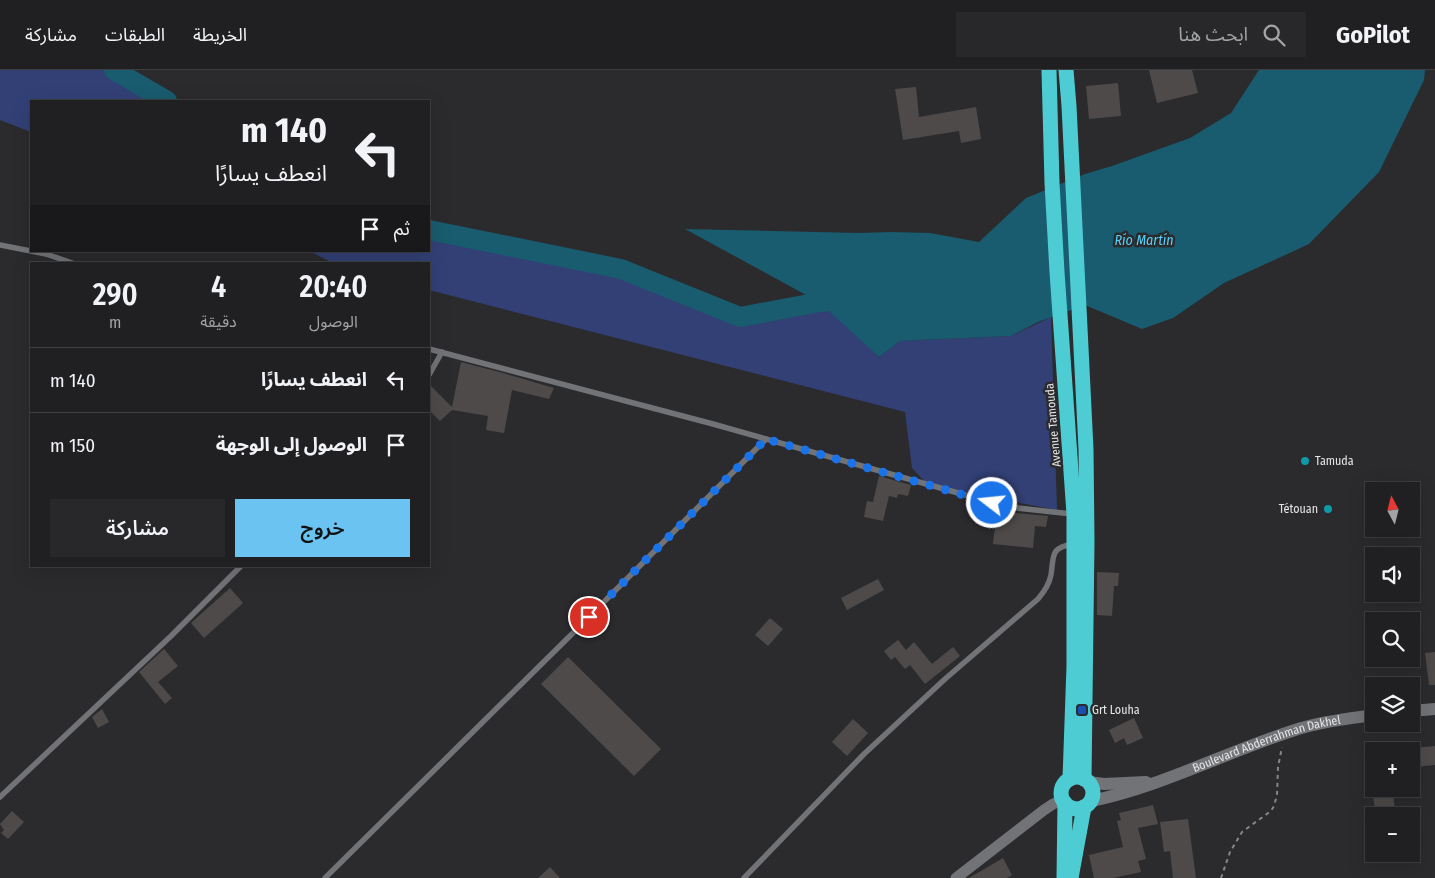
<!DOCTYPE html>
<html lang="ar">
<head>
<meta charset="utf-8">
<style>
	body { margin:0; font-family:"Fira Sans Condensed","Noto Sans Arabic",sans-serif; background:#28282a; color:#f1f3f6; direction:rtl; height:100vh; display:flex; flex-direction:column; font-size:19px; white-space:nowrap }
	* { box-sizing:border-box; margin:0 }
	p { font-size:16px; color:#a2a3a5 }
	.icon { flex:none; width:28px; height:28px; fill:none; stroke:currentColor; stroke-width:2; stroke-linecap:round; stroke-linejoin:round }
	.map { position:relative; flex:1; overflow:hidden; direction:ltr }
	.details { position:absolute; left:30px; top:192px; width:400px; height:305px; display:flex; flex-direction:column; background:#202022; border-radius:0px; box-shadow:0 5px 20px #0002,0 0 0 1px #3d3e40; direction:rtl }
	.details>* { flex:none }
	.top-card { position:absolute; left:30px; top:30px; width:400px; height:152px; border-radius:0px; box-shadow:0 5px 20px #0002,0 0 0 1px #3d3e40; direction:rtl; background:#202022; color:#f1f3f6; overflow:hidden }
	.needle { width:32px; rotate:353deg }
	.fabs { position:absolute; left:1365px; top:412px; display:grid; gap:10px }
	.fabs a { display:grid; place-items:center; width:55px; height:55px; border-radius:0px; background:#202022; box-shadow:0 5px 20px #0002,0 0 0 1px #3d3e40; font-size:25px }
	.pin { position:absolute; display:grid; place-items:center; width:42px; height:42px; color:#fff; margin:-21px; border:2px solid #fff; border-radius:50%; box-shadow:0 1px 5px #0007 }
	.me { position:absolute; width:55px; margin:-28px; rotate:286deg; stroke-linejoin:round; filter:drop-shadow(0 0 4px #0008) }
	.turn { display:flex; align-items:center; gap:18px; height:105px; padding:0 20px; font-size:22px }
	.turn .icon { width:65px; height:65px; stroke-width:2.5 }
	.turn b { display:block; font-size:35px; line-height:42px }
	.then { display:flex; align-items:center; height:48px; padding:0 20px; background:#0003; gap:10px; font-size:19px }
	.eta { display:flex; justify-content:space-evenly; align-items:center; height:85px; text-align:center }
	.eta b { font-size:30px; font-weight:600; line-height:35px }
	.button { display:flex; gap:10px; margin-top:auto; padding:10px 20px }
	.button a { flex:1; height:58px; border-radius:0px; background:#6ac3f1; color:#111; font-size:20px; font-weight:600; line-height:58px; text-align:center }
	.button a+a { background:#28282a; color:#f1f3f6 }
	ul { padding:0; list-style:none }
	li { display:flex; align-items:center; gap:15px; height:65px; padding:0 20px; border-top:1px solid #3d3e40 }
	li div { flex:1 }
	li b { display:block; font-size:19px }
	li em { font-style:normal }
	header { display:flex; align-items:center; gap:30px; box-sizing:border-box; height:70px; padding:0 25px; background:#202022; border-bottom:1px solid #3d3e40 }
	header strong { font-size:24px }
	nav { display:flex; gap:28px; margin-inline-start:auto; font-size:18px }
	.search { width:350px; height:45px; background:#28282a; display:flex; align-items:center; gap:12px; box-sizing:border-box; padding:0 18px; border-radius:0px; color:#a2a3a5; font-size:19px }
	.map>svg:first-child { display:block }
	.green { fill:#324076 }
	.water { fill:#195b6f }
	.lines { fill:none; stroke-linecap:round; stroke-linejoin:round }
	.river { stroke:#195b6f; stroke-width:20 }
	.building { fill:#4d4a49 }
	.path { stroke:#868688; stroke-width:2; stroke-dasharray:4 4; stroke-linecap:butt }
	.lane { stroke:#727376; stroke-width:5.5 }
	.street { stroke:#727376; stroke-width:11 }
	.secondary { stroke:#727376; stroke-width:12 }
	.highway { stroke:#4eccd3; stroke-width:15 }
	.route { stroke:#1a73e8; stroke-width:9; stroke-dasharray:0 16.2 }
	.culture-dot { fill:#0f9aa8; stroke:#2b2b2e; stroke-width:2 }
	.transit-dot { fill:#1a4fb4; stroke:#2b2b2e; stroke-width:2 }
	.labels { text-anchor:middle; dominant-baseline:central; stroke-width:5; stroke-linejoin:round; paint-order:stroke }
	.street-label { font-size:12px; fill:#e4e5e6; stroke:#2b2b2e }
	.poi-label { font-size:12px; fill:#e4e5e6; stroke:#2b2b2e; text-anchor:start }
	.water-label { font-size:14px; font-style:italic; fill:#57d0f7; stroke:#2b2b2e }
</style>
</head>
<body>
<header>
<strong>GoPilot</strong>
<div class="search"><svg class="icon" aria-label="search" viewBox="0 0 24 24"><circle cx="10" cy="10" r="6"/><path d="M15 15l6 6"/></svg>ابحث هنا</div>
<nav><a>الخريطة</a><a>الطبقات</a><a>مشاركة</a></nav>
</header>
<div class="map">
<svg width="1435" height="808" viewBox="0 0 1435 808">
	<rect width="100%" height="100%" fill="#2b2b2e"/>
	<g class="green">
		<polygon points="0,0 114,0 167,31 31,31 31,62 0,50"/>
		<polygon points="429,160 621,199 740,247 820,232 879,287 900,271 1011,266 1051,247 1057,440 929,416 912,398 905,342 429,220 429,194 335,194 309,181 429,181"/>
	</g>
	<polygon class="water" points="1259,0 1425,0 1424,10 1379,102 1309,174 1224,213 1173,248 1142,259 1085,235 1038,252 1011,266 900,271 879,287 819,232 685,159 859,163 892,162 930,163 979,172 1026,128 1085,104 1112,96 1190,68 1231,43"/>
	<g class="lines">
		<g class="river">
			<polyline points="114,0 167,31"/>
			<polyline points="429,160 621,199 740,247 820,232 847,229"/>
		</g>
	</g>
	<g class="building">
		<polygon points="1149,0 1192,0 1198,23 1157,33"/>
		<polygon points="1118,13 1121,46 1089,49 1086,16"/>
		<polygon points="916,17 919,47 976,37 981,69 961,73 959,61 903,70 895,19"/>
		<polygon points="461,292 503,303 554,318 549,329 512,320 504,363 486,360 488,346 452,340 440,351 429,340 429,314 452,337"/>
		<polygon points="879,406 911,415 908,426 898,424 897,428 889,426 883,451 864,447 867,431 873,432"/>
		<polygon points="997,439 1007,442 1048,446 1046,457 1035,456 1033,478 993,474"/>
		<polygon points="1097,502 1119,503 1118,516 1114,516 1112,546 1097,545"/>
		<polygon points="878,509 884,520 847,540 841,528"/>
		<polygon points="230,518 243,533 204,568 191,553"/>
		<polygon points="770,548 783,559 768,576 755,565"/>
		<polygon points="898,570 906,580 914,572 932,594 953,577 960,586 925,614 910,595 905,599 895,587 891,590 884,581"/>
		<polygon points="164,579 178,596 158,612 172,628 165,634 139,602"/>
		<polygon points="1435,582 1435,615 1429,615 1425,583"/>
		<polygon points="568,587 661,679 634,706 541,614"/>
		<polygon points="102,639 109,652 98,658 92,647"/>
		<polygon points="1134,648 1143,668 1127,675 1124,668 1115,673 1109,660"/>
		<polygon points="853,649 868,663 847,686 832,672"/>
		<polygon points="1435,676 1435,695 1415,697 1413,678"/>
		<polygon points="1372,719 1392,719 1396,746 1376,746"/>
		<polygon points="1153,735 1158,754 1138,758 1146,789 1138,791 1141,802 1113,808 1094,808 1089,785 1123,777 1117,751 1121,750 1119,743"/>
		<polygon points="12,741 24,752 8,769 1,763 4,760 0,754"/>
		<polygon points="1188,749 1196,808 1173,808 1170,781 1164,782 1160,752"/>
		<polygon points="1003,788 1012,805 1007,808 969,808"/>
		<polygon points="550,797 560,808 538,808"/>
	</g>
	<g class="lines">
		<polyline class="path" points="1221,808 1230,782 1242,762 1271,741 1274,736 1277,725 1278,697 1282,677"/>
		<g class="lane">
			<polyline points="0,175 46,184 75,194"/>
			<polyline points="429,279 713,354 1008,437 1072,444"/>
			<polyline points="429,305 442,282"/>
			<polyline points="0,727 171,566 241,496"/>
			<polyline points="325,808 575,561 766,369"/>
			<path d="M744,808L864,684L945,609L1038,529C1044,522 1049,515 1051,505C1054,485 1050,478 1073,474"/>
		</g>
		<polyline class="street" points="956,808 1044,740 1053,734 1063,730"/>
		<g class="secondary">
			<polyline points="1411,641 1435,639"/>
			<polyline points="1088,712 1104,714 1146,712"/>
			<path id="s1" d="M1091,731C1160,717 1224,683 1292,661C1318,652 1346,649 1374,645"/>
		</g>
		<g class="highway">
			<polyline points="1049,0 1052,113 1057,202 1074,444 1074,596 1070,709"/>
			<polyline points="1066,0 1069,36 1086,379 1087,471 1084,709"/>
			<circle cx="1077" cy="723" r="16"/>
			<polyline points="1064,808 1065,733"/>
			<polyline points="1071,808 1084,737"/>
		</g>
	</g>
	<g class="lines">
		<polyline class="route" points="589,547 766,369 992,433"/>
	</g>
	<g class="culture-dot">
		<circle cx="1305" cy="391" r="5"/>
		<circle cx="1328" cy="439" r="5"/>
	</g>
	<rect class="transit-dot" x="1077" y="635" width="10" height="10" rx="2.5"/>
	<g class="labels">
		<g class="street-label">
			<text transform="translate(1053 355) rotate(-95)">Avenue Tamouda</text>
			<text stroke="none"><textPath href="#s1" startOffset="185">Boulevard Abderrahman Dakhel</textPath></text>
		</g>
		<g class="poi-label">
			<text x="1315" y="391">Tamuda</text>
			<text x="1318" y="439" text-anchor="end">Tétouan</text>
			<text x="1092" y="640">Grt Louha</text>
		</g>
		<g class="water-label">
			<text x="1144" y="170">Río Martín</text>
		</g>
	</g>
</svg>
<div class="fabs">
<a><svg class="needle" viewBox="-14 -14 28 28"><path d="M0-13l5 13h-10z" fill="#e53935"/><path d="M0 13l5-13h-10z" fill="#a2a3a5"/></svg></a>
<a><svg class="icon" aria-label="sound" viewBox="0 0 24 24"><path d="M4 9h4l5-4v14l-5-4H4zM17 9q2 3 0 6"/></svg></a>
<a><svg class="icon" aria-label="search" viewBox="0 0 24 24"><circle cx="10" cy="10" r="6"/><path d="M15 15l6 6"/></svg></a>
<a><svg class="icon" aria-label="layers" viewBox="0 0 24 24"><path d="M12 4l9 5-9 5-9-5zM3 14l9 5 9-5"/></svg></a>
<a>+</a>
<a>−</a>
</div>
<div class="pin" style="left:589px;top:547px;background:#d93025"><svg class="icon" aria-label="arrive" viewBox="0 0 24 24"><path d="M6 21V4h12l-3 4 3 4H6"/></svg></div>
<svg class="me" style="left:992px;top:433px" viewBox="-20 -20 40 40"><circle r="17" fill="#1a73e8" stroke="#fff" stroke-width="3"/><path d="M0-11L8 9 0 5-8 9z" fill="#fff"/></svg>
<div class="top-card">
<div class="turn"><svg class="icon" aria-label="left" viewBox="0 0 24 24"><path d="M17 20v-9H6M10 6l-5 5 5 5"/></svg><div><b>140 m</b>انعطف يسارًا</div></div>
<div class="then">ثم<svg class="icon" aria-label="arrive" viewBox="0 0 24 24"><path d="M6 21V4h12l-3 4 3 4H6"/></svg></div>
</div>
<section class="details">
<div class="eta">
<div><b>20:40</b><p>الوصول</p></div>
<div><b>4</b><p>دقيقة</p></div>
<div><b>290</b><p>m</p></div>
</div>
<ul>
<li><svg class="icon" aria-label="left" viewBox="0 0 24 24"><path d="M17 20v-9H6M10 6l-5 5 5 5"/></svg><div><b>انعطف يسارًا</b></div><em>140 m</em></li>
<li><svg class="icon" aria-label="arrive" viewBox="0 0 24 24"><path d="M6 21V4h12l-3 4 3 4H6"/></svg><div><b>الوصول إلى الوجهة</b></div><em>150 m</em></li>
</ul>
<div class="button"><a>خروج</a><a>مشاركة</a></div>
</section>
</div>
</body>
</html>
